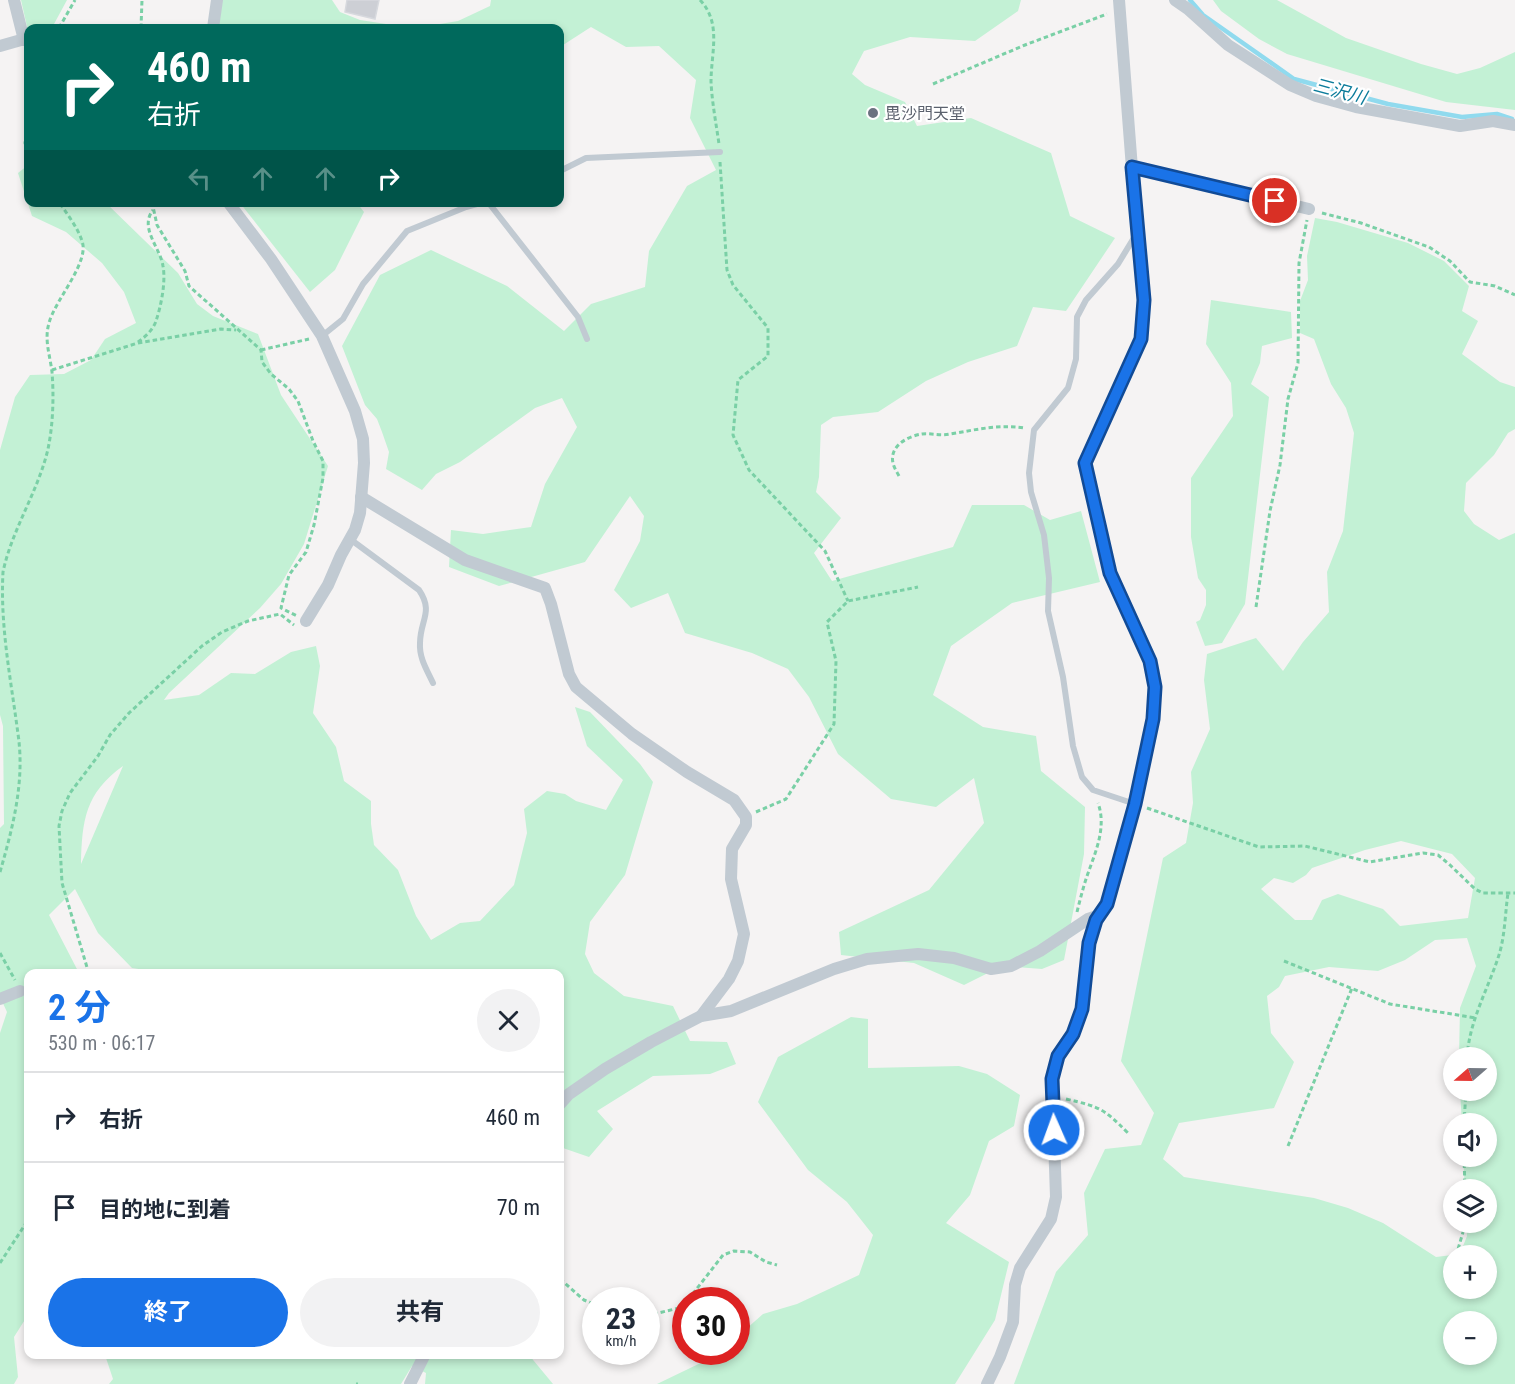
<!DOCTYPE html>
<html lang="ja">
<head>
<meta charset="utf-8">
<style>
	body { margin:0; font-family:"Roboto Condensed","Noto Sans JP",sans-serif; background:#f2f2f3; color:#1f2937; height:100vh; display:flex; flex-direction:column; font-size:22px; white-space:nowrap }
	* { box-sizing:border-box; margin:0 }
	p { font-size:20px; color:#747a83 }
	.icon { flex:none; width:33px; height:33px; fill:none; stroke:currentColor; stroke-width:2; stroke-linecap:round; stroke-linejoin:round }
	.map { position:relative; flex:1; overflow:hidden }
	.side { position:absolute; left:24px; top:969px; width:540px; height:390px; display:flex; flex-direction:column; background:#fff; border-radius:12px; box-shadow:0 3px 9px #0003 }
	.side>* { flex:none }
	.banner { position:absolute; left:24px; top:24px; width:540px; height:183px; border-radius:12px; box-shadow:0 3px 9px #0003; background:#00695c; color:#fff; overflow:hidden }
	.needle { width:39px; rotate:250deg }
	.controls { position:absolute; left:1443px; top:1047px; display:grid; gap:12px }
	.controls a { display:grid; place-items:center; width:54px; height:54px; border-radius:50%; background:#fff; box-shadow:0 3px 9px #0003; font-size:30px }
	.speed { position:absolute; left:582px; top:1287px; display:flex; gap:12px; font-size:30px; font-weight:700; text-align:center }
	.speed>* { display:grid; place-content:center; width:78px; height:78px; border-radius:50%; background:#fff; box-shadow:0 3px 9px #0003; line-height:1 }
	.speed small { font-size:15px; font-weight:400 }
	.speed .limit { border:9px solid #d22; background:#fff; color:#111 }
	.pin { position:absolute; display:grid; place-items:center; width:51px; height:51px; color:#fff; margin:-26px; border:3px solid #fff; border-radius:50%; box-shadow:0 2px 6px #0007 }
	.me { position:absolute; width:66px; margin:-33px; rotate:358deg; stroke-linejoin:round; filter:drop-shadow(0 0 4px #0008) }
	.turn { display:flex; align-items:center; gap:21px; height:126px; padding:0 24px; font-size:27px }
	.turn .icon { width:78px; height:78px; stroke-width:2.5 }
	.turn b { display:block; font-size:42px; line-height:51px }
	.lanes { display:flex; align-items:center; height:57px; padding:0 24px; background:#0003; justify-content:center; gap:30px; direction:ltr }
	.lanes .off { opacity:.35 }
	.round { display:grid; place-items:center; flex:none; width:63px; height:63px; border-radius:32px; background:#f2f2f3 }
	.headline { display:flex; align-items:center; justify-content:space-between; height:102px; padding:0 24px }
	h1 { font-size:36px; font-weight:700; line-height:45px; color:#1a73e8 }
	.button { display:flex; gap:12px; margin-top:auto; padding:12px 24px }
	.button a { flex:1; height:69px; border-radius:36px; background:#1a73e8; color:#fff; font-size:24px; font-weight:700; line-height:69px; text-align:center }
	.button a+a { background:#f2f2f3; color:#1f2937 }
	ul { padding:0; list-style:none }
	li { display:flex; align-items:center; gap:18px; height:90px; padding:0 24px; border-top:2px solid #e0e1e3 }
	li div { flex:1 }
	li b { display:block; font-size:22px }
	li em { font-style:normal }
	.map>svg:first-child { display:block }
	.green { fill:#c3f1d5; fill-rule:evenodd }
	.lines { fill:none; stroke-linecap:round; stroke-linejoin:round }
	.stream { stroke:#90daee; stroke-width:4.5 }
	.building { fill:#cdcfd5; stroke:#d7d9de; stroke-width:1.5 }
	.path { stroke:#7ad0a6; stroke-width:3; stroke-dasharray:4.5 3; stroke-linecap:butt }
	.lane { stroke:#c1cad2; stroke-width:6 }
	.street { stroke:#c1cad2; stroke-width:12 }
	.route-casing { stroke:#114b97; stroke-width:15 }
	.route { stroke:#1a73e8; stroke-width:10 }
	.worship-dot { fill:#6b7280; stroke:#fff; stroke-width:2 }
	.labels { text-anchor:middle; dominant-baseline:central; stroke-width:4.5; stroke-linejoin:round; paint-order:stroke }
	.worship-label { font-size:16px; fill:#5b616d; stroke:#fff; text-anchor:start }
	.water-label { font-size:18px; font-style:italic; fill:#0c7c9b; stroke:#fff }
</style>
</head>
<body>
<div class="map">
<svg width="1515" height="1384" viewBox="0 0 1515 1384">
	<rect width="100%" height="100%" fill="#f5f3f3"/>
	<g class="green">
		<polygon points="21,0 67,0 54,24 28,28 28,31"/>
		<polygon points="222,0 332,0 340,12 360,20 412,28 212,28"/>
		<polygon points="491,0 1021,0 1018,11 975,41 910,37 864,51 852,74 865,85 905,102 917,126 971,118 1051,153 1070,216 1115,238 1066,311 1033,307 1017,346 968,362 926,381 878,412 833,417 821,425 819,477 816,492 841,518 814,553 832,581 953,547 972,505 1024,505 1050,520 1081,511 1100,582 1012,603 951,646 933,695 983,727 1036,736 1041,771 1085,807 1084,854 1064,960 1042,969 1002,966 964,985 914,963 841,955 839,932 929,890 984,823 974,778 936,807 891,799 838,754 809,697 788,669 752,653 685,633 668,593 631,608 614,590 640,541 644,516 630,496 585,562 499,586 449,567 451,530 483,534 531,527 545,484 577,427 562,398 535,408 460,462 436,474 422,490 386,469 389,452 382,432 377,419 365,405 342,346 380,275 431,250 507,286 564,331 591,304 645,287 649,251 687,186 716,170 690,118 696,80 659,46 626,47 591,27 560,47 560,28 416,28 458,21 490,6"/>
		<polygon points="1213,0 1277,0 1346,38 1421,64 1457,74 1480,68 1515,52 1515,110 1446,102 1287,54 1259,39 1221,11"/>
		<path d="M28,165V202L106,203L178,273L197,304L213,316L258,334L281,395L328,466L304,544L281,584L260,608L169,693L164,700L199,695L231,673L255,674L291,652L316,646L320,666L313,713L336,747L344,781L371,801V824L374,845L398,870L416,916L431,940L460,923L480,921L514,885L527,833L524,809L547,791L565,794L576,801L606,810L623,780L587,746L575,707L590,712L640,764L653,782L625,875L590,922L585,954L594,973L624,996L673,1006L690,1041L727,1042L736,1064L710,1074L653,1076L597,1111L613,1129L589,1157L560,1147V974L164,973L132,968L98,933L75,889L49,915L79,973L28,974V1319L26,1318L14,1337L18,1377L14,1384H0V1033L7,1012L0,997V828L4,824L3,726L0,715V450L15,397L30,375L64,374L91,360L105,339L136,323L124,292L102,263L66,232L32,216L18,173ZM123,766L81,864C82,821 85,793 123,766Z"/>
		<polygon points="240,203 357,203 364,212 335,270 310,292"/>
		<path d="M1315,218L1337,222L1408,243L1444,261L1469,286L1462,311L1478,321L1462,354L1500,382L1515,387V429L1508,433L1494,455L1466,483L1464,511L1474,524L1499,540L1515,533V1384H1014L1056,1272L1088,1235L1084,1193L1105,1149L1141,1145L1154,1113L1121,1061L1163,858L1186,843L1193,803L1191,772L1210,729L1204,680L1207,654L1256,638L1283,671L1303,642L1329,612L1327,572L1343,531L1354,433L1346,408L1331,384L1314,339L1300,333V301L1308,280L1307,256ZM1401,841L1452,854L1475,878L1468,918L1400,926L1383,909L1338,894L1322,900L1312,920H1295L1261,889L1274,878L1293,883L1306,875L1312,868L1365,850ZM1467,938L1476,966L1460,1008L1459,1057L1486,1058V1090L1460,1091L1462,1123L1486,1124V1156L1463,1157L1465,1189L1486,1190V1222L1466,1223L1467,1236L1460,1254L1436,1257L1383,1223L1348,1208L1314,1198L1184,1177L1163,1159L1179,1123L1274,1108L1294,1062L1271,1033L1267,996L1279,987L1285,976L1329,967L1378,971L1405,960L1435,940ZM1454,1256H1486V1288H1454ZM1454,1322H1486V1354H1454Z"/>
		<polygon points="1211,300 1291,312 1292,338 1262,346 1260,363 1251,384 1269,397 1245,604 1222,643 1205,646 1196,622 1200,620 1206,605 1206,590 1198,578 1191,537 1191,478 1233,416 1231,383 1206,344"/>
		<polygon points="851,1017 868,1019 868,1068 959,1066 987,1074 1020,1095 1014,1126 989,1141 970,1195 946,1223 1009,1262 995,1320 955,1384 657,1384 713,1357 719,1352 736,1352 737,1337 763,1314 797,1304 859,1275 873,1235 847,1202 808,1170 758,1102 778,1057"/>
		<polygon points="105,1355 529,1355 553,1384 425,1384 426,1373 412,1366 401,1384 109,1384 113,1379"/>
	</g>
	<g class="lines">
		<polyline class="stream" points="1190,0 1203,15 1294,79 1388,104 1462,117 1497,114 1512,119"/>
	</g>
	<polygon class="building" points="347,0 379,0 375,19 345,12"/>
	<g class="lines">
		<g class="path">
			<path d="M700,0C722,23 711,53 711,82C712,102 716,123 719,144"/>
			<polyline points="59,28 75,0"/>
			<polyline points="141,28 142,0"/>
			<polyline points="933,84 1025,45 1107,14"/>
			<polyline points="28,119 25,143 28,152"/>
			<polyline points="720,162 727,270 733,285 768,328 768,356 738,380 733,435 749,470 825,551 848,601"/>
			<polyline points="152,202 157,225 185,271 189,286 261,350 262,362 271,374 289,389 298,401 313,441 323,461 323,478 314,525 306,552 289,575 281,608 297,616"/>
			<polyline points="1322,213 1361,223 1429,247 1450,261 1470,282 1495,286 1515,295"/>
			<path d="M138,342C145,337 153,330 156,321C161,306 166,282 163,266C160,247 139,228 153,210"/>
			<polyline points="261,350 309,339"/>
			<polyline points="52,370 138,343 221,329 236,330"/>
			<path d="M899,476C897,472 894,468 893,463C889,446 908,436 922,434C931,433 941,436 950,434C975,430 998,424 1024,428"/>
			<polyline points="1256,607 1270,511 1280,465 1288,399 1298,363 1299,263 1307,220"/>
			<polyline points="1147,808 1259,847 1305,846 1370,862 1423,853 1438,855 1450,865 1475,889 1483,893 1515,893"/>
			<polyline points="756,812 786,799 834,724 836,661 827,622 848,601 918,587"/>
			<path d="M0,872C13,827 25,781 18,734C11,680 0,627 3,572C12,529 38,492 48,449C53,425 54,397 52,372C50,355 44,340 49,323C55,300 90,262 82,241C78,228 67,214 59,202"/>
			<path d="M1077,912C1080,900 1083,888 1087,876C1095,853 1107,828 1098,803"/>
			<polyline points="0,953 15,980"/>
			<polyline points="1284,961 1390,1004 1476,1018"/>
			<polyline points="89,974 62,883 59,826 62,811 70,793 98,756 110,735 129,713 202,646 222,632 248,621 280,614 294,625"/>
			<path d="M1467,1058C1469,1022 1487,991 1498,958C1505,938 1505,914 1508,893"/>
			<path d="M1066,1099C1100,1107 1103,1108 1128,1133"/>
			<polyline points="1464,1124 1466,1090"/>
			<polyline points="1288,1146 1352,988"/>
			<polyline points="1464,1156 1465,1190"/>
			<polyline points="1456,1256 1466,1222"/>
			<polyline points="0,1263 28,1220"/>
			<polyline points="1452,1268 1454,1264"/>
			<polyline points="560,1279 584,1300 596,1305"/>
			<polyline points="688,1300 723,1255 734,1251 750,1252 766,1262 777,1265"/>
			<polyline points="646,1316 683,1307 686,1303"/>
			<polyline points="356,1384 358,1384"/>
		</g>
		<g class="lane">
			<polyline points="560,171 586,158 720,152"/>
			<polyline points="488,202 578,317 587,339"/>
			<polyline points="322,336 343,319 363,284 407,231 466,207 484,202"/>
			<path d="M350,539L419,590C434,612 420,620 420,643C419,658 427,670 433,683"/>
			<polyline points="1135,804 1093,790 1082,777 1073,746 1063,677 1048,611 1049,578 1044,535 1031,492 1029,473 1034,430 1068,388 1076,359 1077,317 1086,300 1118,264 1135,236"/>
		</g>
		<g class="street">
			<polyline points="14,0 24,40"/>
			<polyline points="1175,0 1188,9 1228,45 1290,85 1316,96 1356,107 1460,126 1493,121 1515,125"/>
			<polyline points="213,28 217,0"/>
			<polyline points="0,46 28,38"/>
			<polyline points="1132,167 1309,209"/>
			<polyline points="228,202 271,259 322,336 355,411 363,439 364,463 360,513 355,530 341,555 328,585 306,621"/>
			<polyline points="361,497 465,560 545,588 551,604 569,674 576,687 632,734 687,772 734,800 746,817 746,825 732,849 731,879 744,934 738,961 729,979 701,1016"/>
			<polyline points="0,999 20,991"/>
			<polyline points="560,1104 569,1094 605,1069 651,1042 701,1016 731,1011 834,969 867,959 918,954 954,958 991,969 1011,966 1040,951 1088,919 1100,915"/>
			<polyline points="410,1384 425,1354"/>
			<polyline points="987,1384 1000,1357 1013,1322 1015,1285 1020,1268 1051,1219 1056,1197 1052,1079 1058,1056 1073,1034 1082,1009 1089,943 1096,920 1107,904 1135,804 1153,719 1155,687 1150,661 1110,573 1085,463 1141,339 1144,300 1137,233 1119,0"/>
		</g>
	</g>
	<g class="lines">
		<defs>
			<polyline id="route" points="1054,1130 1052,1079 1058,1056 1073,1034 1082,1009 1089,943 1096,920 1107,904 1135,804 1153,719 1155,687 1150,661 1110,573 1085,463 1141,339 1144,300 1132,167 1275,201"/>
		</defs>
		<use href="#route" class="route-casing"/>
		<use href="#route" class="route"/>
	</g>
	<circle class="worship-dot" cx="873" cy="113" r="6"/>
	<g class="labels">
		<g class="worship-label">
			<text x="885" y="113">毘沙門天堂</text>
		</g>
		<g class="water-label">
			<text transform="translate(1340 91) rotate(15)">三沢川</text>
		</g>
	</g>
</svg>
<div class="controls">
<a><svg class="needle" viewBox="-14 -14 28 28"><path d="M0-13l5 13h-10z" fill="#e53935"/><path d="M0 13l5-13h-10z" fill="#747a83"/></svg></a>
<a><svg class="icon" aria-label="sound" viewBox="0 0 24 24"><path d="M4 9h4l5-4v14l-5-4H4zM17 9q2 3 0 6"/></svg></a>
<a><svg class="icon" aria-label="layers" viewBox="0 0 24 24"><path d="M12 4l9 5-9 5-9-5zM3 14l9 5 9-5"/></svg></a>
<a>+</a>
<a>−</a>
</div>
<div class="speed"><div>23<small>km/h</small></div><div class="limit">30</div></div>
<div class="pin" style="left:1275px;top:201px;background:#d93025"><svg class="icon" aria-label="arrive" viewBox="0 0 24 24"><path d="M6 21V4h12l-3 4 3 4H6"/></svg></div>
<svg class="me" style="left:1054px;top:1130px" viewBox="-20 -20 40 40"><circle r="17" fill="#1a73e8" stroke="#fff" stroke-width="3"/><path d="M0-11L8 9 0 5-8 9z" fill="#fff"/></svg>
<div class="banner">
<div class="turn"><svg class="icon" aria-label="right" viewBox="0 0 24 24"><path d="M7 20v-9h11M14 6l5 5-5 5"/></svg><div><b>460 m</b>右折</div></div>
<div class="lanes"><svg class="icon off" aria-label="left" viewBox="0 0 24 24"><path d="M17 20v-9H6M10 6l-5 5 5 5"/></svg><svg class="icon off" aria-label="ahead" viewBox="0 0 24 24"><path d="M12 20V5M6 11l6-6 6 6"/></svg><svg class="icon off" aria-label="ahead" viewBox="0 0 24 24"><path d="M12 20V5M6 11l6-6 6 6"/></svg><svg class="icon" aria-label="right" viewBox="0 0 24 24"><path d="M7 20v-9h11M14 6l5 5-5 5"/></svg></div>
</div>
<section class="side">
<div class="headline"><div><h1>2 分</h1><p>530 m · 06:17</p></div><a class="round"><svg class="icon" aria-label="close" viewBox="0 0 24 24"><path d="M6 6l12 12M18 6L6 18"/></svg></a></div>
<ul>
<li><svg class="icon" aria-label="right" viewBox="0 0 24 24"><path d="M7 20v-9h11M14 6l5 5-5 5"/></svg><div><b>右折</b></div><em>460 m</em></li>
<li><svg class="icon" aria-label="arrive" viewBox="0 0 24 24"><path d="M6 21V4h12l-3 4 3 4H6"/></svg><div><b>目的地に到着</b></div><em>70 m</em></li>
</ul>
<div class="button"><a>終了</a><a>共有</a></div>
</section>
</div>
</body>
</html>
